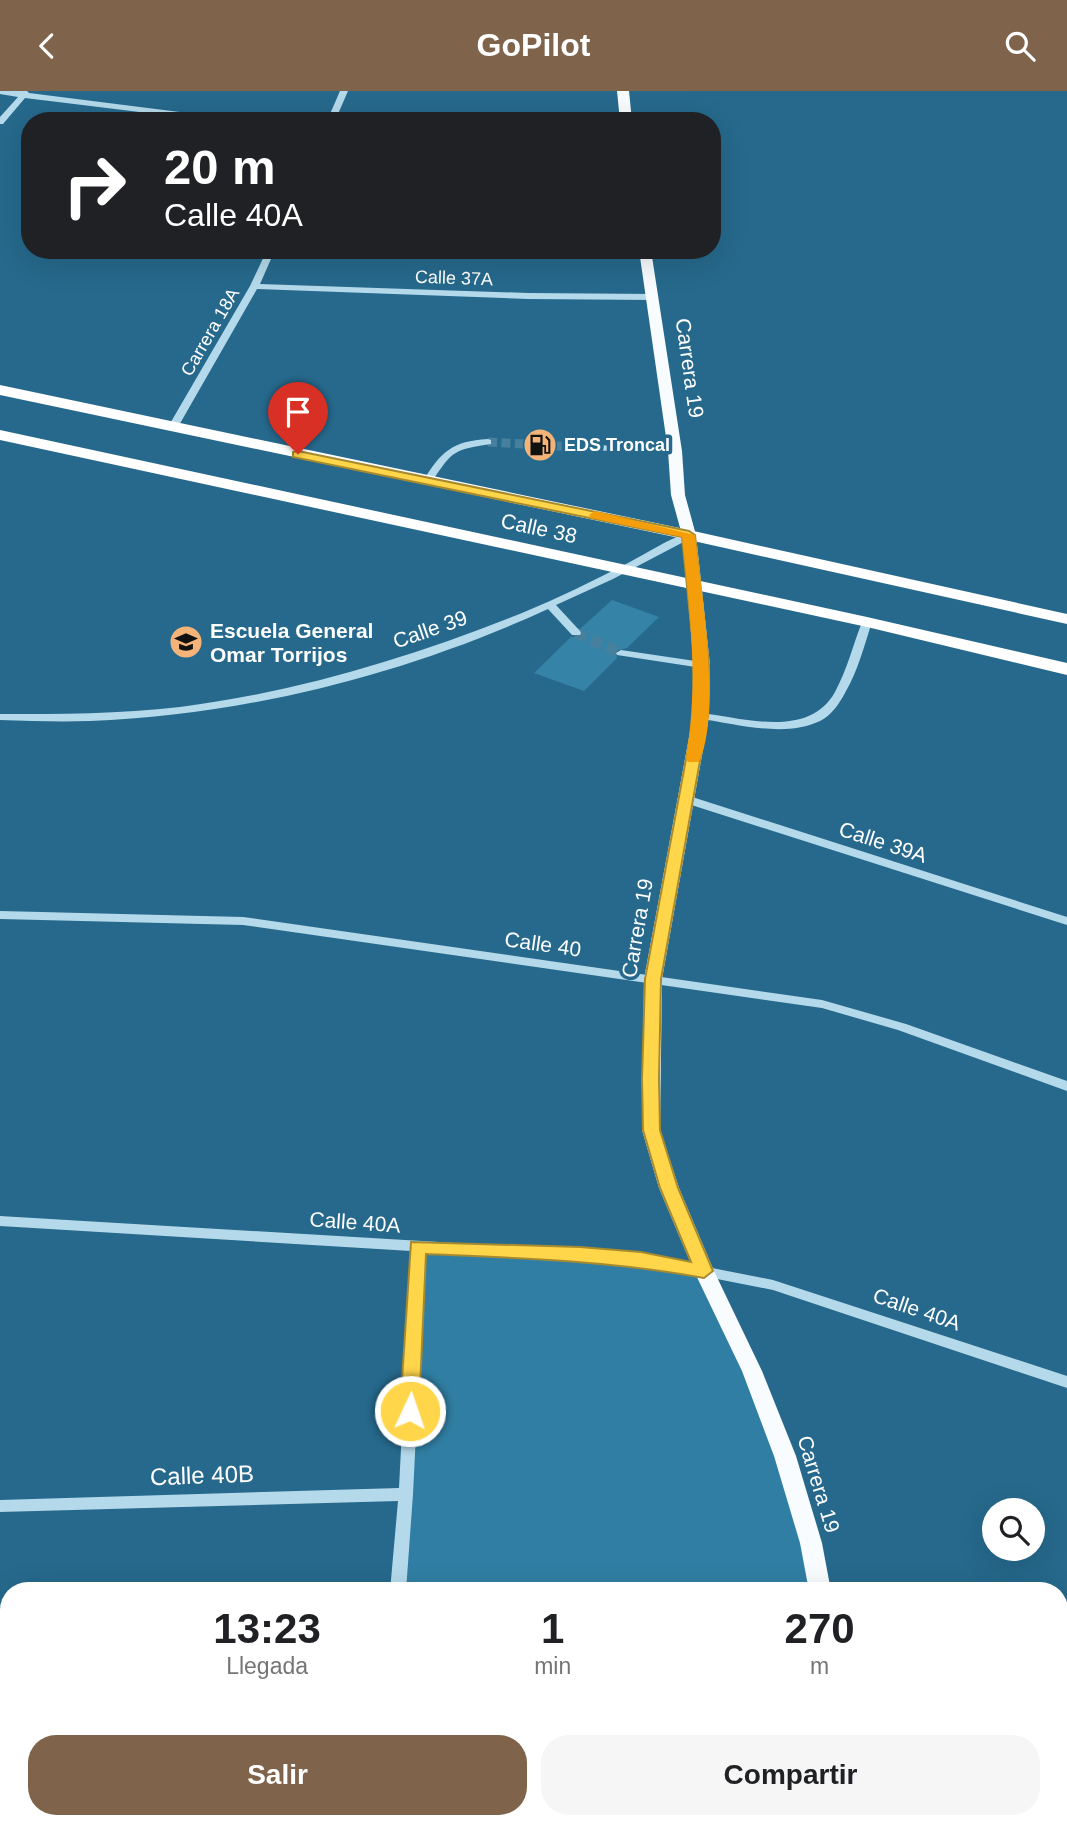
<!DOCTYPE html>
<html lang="es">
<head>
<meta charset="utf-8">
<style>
	body { margin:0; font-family:Helvetica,sans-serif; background:#f6f6f6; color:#202124; height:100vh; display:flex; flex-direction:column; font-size:26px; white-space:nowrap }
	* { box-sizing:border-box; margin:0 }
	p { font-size:23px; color:#757577 }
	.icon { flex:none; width:38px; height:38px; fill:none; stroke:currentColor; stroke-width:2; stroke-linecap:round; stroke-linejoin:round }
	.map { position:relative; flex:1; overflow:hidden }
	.details { position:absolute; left:0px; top:1491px; width:1068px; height:247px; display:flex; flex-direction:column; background:#fff; border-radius:28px 28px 0 0; box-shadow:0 7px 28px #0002 }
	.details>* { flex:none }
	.hud { position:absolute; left:21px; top:21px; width:700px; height:147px; border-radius:28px; box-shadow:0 7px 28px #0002; background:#202124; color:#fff; overflow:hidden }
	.buttons { position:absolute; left:982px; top:1407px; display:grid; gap:14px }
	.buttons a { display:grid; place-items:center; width:63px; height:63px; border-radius:50%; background:#fff; box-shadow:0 7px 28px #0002; font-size:35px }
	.pin { position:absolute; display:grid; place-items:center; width:60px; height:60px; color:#fff; margin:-72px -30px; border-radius:50% 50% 50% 0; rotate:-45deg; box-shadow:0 0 7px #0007 }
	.pin .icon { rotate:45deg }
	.me { position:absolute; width:77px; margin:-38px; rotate:3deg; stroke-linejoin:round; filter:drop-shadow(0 0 5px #0008) }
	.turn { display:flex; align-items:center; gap:24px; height:147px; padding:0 28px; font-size:32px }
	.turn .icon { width:91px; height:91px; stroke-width:2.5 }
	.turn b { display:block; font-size:49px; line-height:60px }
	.eta { display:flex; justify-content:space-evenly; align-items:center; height:119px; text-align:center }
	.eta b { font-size:42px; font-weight:800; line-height:49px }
	.primary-button { display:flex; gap:14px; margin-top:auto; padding:14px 28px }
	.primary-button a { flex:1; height:80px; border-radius:28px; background:#7f634a; color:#fff; font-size:28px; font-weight:800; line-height:80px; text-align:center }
	.primary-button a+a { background:#f6f6f6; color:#202124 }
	header { display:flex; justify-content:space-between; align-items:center; height:91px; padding:0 28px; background:#7f634a; color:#fff; font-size:32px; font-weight:800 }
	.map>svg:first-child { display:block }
	.green { fill:#307ea3 }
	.building { fill:#3683a8 }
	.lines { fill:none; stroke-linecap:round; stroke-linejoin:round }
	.minor-tunnel-far1 { stroke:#47809d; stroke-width:9; stroke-dasharray:9 4.5; stroke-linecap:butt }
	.minor-tunnel { stroke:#47809d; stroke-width:11; stroke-dasharray:11 6; stroke-linecap:butt }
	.minor { fill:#b4d9ea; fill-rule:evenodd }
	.major { fill:#f8fcfe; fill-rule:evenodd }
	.highway { fill:#fff; fill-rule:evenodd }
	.route { fill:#ffd54a; stroke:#a68a30; stroke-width:2 }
	.slow { fill:#f59e0b }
	.labels { text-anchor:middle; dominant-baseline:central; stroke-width:7; stroke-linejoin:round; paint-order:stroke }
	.far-street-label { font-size:18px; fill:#fff; stroke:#26698c }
	.far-poi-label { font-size:18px; font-weight:bold; fill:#fff; stroke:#26698c; text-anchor:start }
	.street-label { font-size:21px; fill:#fff; stroke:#26698c }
	.poi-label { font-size:21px; font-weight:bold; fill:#fff; stroke:#26698c; text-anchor:start }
	.near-street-label { font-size:24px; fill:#fff; stroke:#26698c }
</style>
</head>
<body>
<header><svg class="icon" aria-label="back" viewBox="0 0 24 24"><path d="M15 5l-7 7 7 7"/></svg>GoPilot<svg class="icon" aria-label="search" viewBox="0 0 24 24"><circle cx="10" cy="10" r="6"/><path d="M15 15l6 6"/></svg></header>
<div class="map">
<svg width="1067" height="1737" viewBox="0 0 1067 1737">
	<rect width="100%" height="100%" fill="#26698c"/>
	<g class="green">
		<polygon points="418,1156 704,1180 752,1280 820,1500 398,1500"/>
		<polygon points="577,1729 840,1729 839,1737 578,1737"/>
	</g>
	<polygon class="building" points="612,509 659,526 627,557 615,560 617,567 584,600 534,582 571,546 582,545 581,537"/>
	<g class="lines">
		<polyline class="minor-tunnel-far1" points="488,351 593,357"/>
		<polyline class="minor-tunnel" points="576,542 621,562"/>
		<g class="minor">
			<polygon points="0,0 27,0 29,2 235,28 239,30 213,30 25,7 3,33 0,33 0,26 18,6 0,3"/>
			<polygon points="340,0 348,0 335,30 327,30"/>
			<polygon points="267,159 275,159 260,193 528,202 653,203 657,206 653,209 528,208 257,198 178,336 173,339 170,338 168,336 250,195"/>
			<path d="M488,348L491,349V353C453,359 453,359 431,392H425L423,390C441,361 452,350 488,348Z"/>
			<polygon points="593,354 675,357 680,360 675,363 590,359 590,355"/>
			<path d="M689,441L694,444L693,446L613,488L556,514L580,540L581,542L580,544H572L548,518C406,583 247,624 90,630C60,631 30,630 0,629V623C60,623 120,623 180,616C298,601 412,566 522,522C558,507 593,490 628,472C647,462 668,448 689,441Z"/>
			<path d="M867,528L872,531C864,555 858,580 845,602C839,613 831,625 820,630C785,647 737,633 701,628L695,625L701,622C744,627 809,648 835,601C847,579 853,554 862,531Z"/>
			<polygon points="621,559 702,571 707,574 702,577 617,564 616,562"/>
			<polygon points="686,704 1067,826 1067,834 682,711 680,708"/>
			<polygon points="0,820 243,826 822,909 906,933 1067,990 1067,1000 898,939 822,917 243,834 0,828"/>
			<polygon points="0,1125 641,1163 773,1189 1067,1285 1067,1297 773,1199 641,1173 425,1160 413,1403 406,1500 390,1500 398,1410 0,1421 0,1409 399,1397 411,1160 0,1135"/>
			<polygon points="1059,1664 1067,1666 1067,1682 1059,1678"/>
			<polygon points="48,1729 131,1729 129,1734 121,1737 38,1737 40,1731"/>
		</g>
		<g class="major">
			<polygon points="617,0 629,0 632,30 620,30"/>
			<polygon points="639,159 651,159 682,360 685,404 696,444 710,574 709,625 662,888 660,1039 679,1097 714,1180 762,1280 796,1365 822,1452 831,1500 809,1500 800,1452 774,1365 742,1280 694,1180 659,1097 642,1039 644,888 693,625 694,574 682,444 671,404 668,360"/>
			<polygon points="828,1729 852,1729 851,1737 827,1737"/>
		</g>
		<g class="highway">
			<polygon points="0,294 689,439 1067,523 1067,533 689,449 0,304"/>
			<polygon points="0,339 867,526 1067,572 1067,584 867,536 0,349"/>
		</g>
	</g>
	<path class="route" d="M298,360L689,440L695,444L709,574L708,625L661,888L659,988L660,1039L678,1097L713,1180L704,1187C612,1170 520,1167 426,1163L419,1320L417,1326H403L400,1320L411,1151L580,1156L641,1161L691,1171L660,1097L643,1039L642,988L645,888L694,625L695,574L682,446L293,366V361Z"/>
	<path class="slow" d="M595,420L695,444C701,498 722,624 699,671H688L686,667C699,593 690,521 682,446L591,427L589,424Z"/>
	<defs>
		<symbol id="fuel-disc" viewBox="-11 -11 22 22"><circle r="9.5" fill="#f4b479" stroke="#26698c"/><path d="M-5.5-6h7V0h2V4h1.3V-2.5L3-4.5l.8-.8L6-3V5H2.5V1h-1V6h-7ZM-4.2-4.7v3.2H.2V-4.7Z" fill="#111"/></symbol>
		<symbol id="school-disc" viewBox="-11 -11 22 22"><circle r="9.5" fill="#f4b479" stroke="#26698c"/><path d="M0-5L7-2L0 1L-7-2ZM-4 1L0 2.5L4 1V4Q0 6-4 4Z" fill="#111"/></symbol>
	</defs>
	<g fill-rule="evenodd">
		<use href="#fuel-disc" x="521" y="335" width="38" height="38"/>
		<use href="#school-disc" x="167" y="532" width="38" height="38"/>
	</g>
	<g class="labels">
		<g class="far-street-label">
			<text transform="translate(454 187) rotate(2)">Calle 37A</text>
			<text transform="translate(210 241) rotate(-60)">Carrera 18A</text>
		</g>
		<g class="far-poi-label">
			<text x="564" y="354">EDS Troncal</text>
		</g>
		<g class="street-label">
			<text transform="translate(690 277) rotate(82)">Carrera 19</text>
			<text transform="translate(539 437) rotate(12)">Calle 38</text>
			<text transform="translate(430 538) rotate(-19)">Calle 39</text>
			<text transform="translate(883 751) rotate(18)">Calle 39A</text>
			<text transform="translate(637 837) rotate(-80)">Carrera 19</text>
			<text transform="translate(543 853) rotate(8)">Calle 40</text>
			<text transform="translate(355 1131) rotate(4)">Calle 40A</text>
			<text transform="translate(917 1218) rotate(19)">Calle 40A</text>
			<text transform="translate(819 1393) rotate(73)">Carrera 19</text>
		</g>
		<g class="poi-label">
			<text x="210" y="539">Escuela General<tspan x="210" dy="24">Omar Torrijos</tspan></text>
		</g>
		<g class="near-street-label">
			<text transform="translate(202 1384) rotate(-2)">Calle 40B</text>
		</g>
	</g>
</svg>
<div class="buttons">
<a><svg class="icon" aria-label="search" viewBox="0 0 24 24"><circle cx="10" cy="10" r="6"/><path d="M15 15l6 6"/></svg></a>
</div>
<div class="pin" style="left:298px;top:363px;background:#d93025"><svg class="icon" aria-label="arrive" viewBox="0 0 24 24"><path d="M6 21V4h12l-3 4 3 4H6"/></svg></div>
<svg class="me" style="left:410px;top:1320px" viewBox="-20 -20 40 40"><circle r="17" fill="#ffd54a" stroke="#fff" stroke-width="3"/><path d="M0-11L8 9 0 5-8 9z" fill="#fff"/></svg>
<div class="hud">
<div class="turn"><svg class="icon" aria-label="right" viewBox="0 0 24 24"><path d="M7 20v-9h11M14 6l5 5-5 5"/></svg><div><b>20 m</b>Calle 40A</div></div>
</div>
<section class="details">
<div class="eta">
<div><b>13:23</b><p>Llegada</p></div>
<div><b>1</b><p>min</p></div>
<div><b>270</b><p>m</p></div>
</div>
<div class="primary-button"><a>Salir</a><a>Compartir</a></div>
</section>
</div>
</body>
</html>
